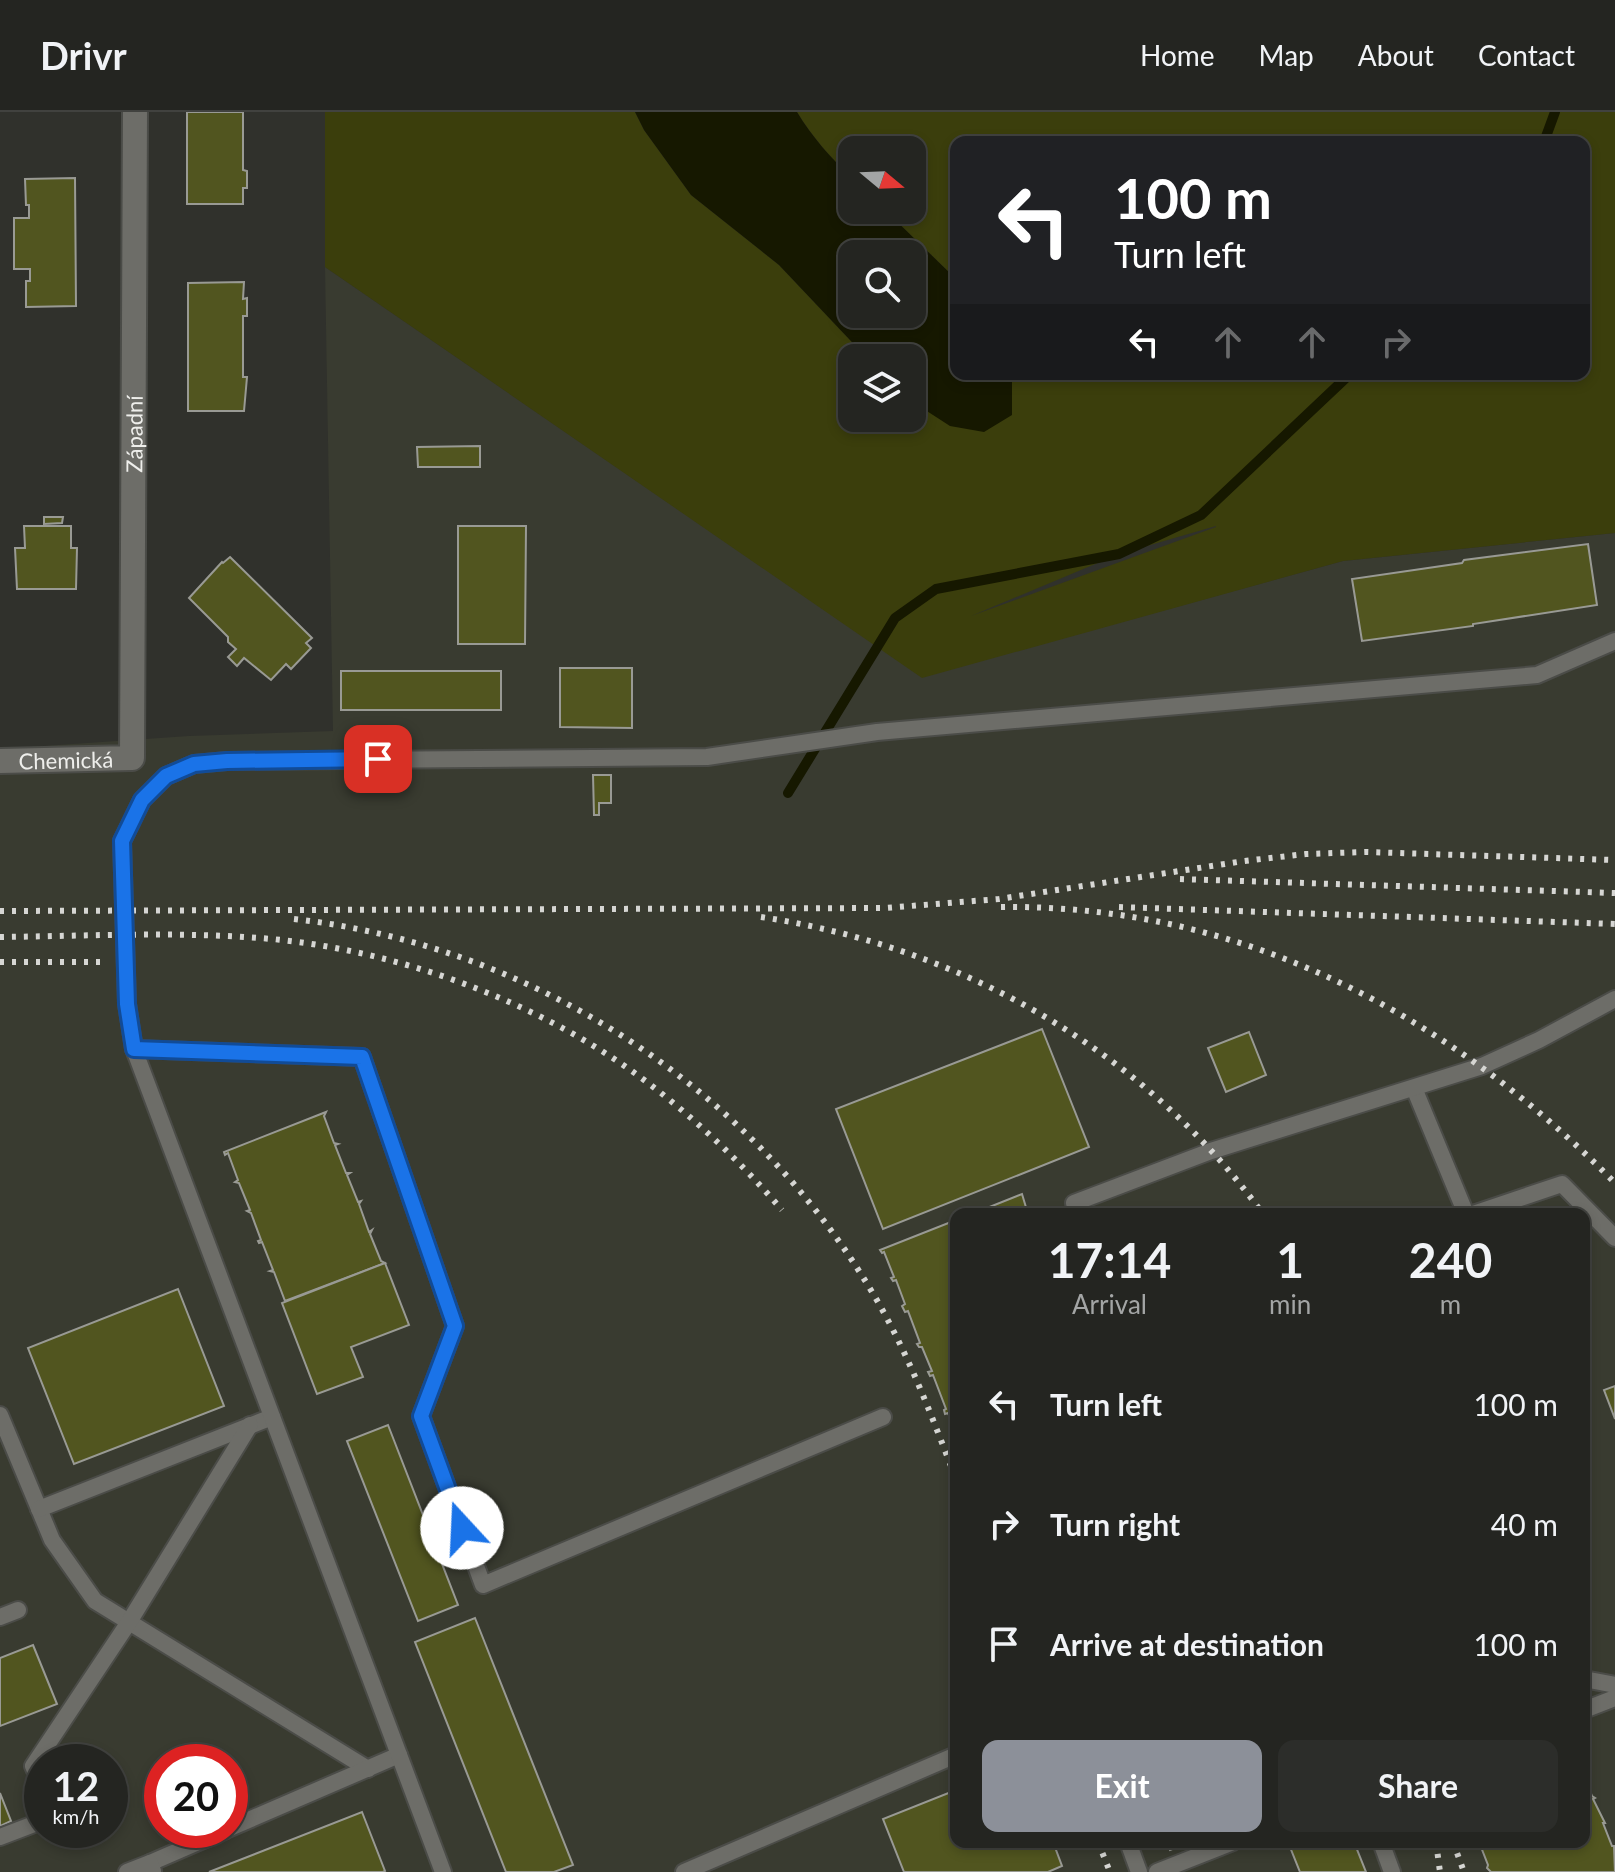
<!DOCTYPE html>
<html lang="en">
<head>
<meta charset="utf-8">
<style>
	body { margin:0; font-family:Lato,sans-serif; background:#2c2d2a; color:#f1f3f6; height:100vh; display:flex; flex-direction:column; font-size:30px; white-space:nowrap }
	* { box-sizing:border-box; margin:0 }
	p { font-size:26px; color:#a3a5a5 }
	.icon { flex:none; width:44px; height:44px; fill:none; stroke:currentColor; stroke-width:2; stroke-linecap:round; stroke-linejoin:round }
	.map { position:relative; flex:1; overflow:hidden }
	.side { position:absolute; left:950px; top:1096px; width:640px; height:640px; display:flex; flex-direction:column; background:#242521; border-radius:16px; box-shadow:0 4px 12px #0003,0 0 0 2px #41423f }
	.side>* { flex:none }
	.banner { position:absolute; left:950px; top:24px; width:640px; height:244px; border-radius:16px; box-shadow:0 4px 12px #0003,0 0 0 2px #41423f; background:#202124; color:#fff; overflow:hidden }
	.needle { width:52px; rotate:109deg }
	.buttons { position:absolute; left:838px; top:24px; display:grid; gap:16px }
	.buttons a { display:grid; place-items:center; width:88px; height:88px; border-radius:16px; background:#242521; box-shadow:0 4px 12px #0003,0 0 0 2px #41423f; font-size:40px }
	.speed { position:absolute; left:24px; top:1632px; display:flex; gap:16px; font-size:40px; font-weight:700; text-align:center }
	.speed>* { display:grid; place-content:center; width:104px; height:104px; border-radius:50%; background:#242521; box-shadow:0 4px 12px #0003,0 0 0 2px #41423f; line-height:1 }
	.speed small { font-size:20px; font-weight:400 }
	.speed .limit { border:12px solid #d22; background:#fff; color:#111 }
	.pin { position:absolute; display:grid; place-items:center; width:68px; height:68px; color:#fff; margin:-34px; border-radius:16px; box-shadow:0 4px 12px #0006 }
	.me { position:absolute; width:88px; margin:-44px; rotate:340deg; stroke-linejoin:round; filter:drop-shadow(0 0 6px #0008) }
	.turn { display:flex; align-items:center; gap:28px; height:168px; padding:0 32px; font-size:36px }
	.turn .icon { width:104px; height:104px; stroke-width:2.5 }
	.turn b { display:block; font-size:56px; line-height:68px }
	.lanes { display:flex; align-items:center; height:76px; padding:0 32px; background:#0003; justify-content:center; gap:40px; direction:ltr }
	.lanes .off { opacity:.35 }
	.eta { display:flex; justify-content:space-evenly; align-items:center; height:136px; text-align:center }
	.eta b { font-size:48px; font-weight:700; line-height:56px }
	.action { display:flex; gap:16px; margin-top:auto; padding:16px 32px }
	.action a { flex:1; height:92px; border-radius:16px; background:#8c9099; color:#fff; font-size:32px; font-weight:700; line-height:92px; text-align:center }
	.action a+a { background:#2c2d2a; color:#f1f3f6 }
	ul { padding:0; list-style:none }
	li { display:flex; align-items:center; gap:24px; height:120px; padding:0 32px }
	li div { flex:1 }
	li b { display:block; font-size:30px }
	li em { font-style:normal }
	header { display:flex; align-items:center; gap:48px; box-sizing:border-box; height:112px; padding:0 40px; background:#242521; border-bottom:2px solid #41423f }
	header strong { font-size:38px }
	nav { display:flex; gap:44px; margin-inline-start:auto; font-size:28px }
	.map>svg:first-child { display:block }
	.built { fill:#393b30; fill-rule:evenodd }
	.green { fill:#3b3e0c; fill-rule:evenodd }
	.water { fill:#161800; fill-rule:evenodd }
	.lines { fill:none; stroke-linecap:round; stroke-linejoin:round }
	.stream { stroke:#161800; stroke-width:10 }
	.building { fill:#51551f; stroke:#999a94; stroke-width:2 }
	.service-casing { stroke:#4b4c48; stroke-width:20 }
	.minor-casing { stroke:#4b4c48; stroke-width:28 }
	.service { stroke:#6d6d68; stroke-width:16 }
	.minor { stroke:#6d6d68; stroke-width:24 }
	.rail { stroke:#d6d6d3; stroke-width:6; stroke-dasharray:4 8; stroke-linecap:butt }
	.route-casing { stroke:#114b97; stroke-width:20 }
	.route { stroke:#1a73e8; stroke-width:14 }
	.labels { text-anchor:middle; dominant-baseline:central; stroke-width:8; stroke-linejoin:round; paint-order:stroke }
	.street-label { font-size:22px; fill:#eeeeeb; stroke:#262722 }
</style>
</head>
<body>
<header>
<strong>Drivr</strong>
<nav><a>Home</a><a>Map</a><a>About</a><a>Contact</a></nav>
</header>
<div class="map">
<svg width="1615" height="1760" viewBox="0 0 1615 1760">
	<rect width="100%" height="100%" fill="#30312c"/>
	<path class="built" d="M325,155L922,565L1343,449L1615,421V1760H0V637L189,624L333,619ZM956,1102H1584V1730H956ZM42,1650H110V1718H42ZM162,1650H230V1718H162Z"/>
	<path class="green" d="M325,0H635L644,18L691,83L779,153L867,246H852V306H912V289L916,292L1012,262H1584V30H956V167L885,98H912V38H852V66C831,46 812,25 797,0H1615V421L1343,449L922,566L325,155ZM1216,414V415L971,504L1119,442Z"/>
	<path class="water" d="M635,0H797C812,25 831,46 852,66V98H885L956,167V262H1012V303L984,320L950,314L916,292L912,289V246H867L779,153L691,83L644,18ZM852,142H912V202H852Z"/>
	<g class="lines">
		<g class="stream">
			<polyline points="1544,30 1555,0"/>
			<polyline points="788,681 895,506 936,477 1119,442 1201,403 1350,262"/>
		</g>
	</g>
	<g class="building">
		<polygon points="187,0 243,0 243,58 247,59 247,76 243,76 243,92 187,92"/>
		<polygon points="75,66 76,194 26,195 26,169 30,169 30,157 14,157 14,106 29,106 29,93 26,93 25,67"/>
		<polygon points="244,170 243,187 247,186 247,204 243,204 243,265 247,265 244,299 188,299 188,171"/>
		<polygon points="480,334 480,355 418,355 417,335"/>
		<polygon points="44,405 63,405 62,411 44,412"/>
		<polygon points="24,414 71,414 71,436 77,436 76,477 17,477 15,436 25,436"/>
		<polygon points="458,414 526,414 525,532 458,532"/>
		<polygon points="1588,432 1597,493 1473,512 1473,514 1362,529 1352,467 1462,451 1464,448"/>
		<polygon points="230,445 312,526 306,531 311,536 291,557 286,552 271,568 244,546 237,554 228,545 236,537 228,530 228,525 189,486 222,450 223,451"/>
		<polygon points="560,556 632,556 632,616 560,615"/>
		<rect x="341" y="559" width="160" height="39"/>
		<polygon points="593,663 611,663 611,691 599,691 599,703 594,703"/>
		<polygon points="1042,917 1089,1035 883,1117 836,997"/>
		<polygon points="1249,920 1266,963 1226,980 1208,936"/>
		<polygon points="326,1000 324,1004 334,1031 338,1032 335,1033 346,1061 350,1061 347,1063 358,1090 361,1089 359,1092 369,1120 372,1118 370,1122 381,1149 385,1151 285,1189 274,1160 270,1159 273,1158 262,1130 259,1131 258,1129 261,1128 251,1101 247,1099 250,1098 239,1071 235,1070 238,1068 228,1041 225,1043 224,1040"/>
		<polygon points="1022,1082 1028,1102 972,1102"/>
		<polygon points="956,1108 956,1321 948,1301 945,1302 944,1298 946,1297 933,1263 930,1264 928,1260 932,1259 922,1235 919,1235 917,1232 920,1231 908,1199 905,1200 902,1194 905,1192 896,1168 893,1169 891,1166 894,1165 884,1140 882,1141 880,1138"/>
		<polygon points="385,1151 409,1213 351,1235 363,1265 317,1282 282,1191"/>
		<polygon points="178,1177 224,1294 74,1352 28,1236"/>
		<polygon points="1615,1274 1615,1307 1604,1278"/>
		<polygon points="388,1313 458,1493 418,1509 347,1329"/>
		<polygon points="475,1506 573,1753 554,1760 506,1760 415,1530"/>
		<polygon points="33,1533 57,1592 0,1614 0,1546"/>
		<polygon points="1584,1663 1592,1684 1595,1686 1593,1687 1605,1711 1603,1711 1612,1734 1614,1734 1615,1760 1491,1760 1487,1756 1488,1753 1479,1730 1477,1730 1584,1730"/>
		<polygon points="956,1678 956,1730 1053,1730 1062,1754 1048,1760 904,1760 883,1707"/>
		<polygon points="0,1681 11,1709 0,1714"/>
		<polygon points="362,1700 385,1759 383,1760 209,1760"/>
		<polygon points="1167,1730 1191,1730 1170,1738"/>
		<polygon points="1288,1730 1354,1730 1366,1760 1300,1760"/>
	</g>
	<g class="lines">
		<defs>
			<g id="service">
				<polyline points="134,937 362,945 455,1214 421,1304 483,1473 883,1305"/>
				<polyline points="1414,976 1466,1102"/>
				<polyline points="1077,1102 1074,1091 1211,1039 1482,954 1539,928 1615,887"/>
				<polyline points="1473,1102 1562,1072 1615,1126"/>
				<polyline points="0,1303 52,1428 95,1489 368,1657"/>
				<polyline points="39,1397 272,1305"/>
				<polyline points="0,1505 18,1498"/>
				<polyline points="1584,1567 1615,1573"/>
				<polyline points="1584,1598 1615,1586"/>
				<polyline points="42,1674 33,1654 129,1510 250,1313"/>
				<polyline points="230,1716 399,1643"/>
				<polyline points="0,1725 42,1709"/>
				<polyline points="1128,1730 1139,1760"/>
				<polyline points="1381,1730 1392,1760"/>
				<polyline points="150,1751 226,1718"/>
				<polyline points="127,1760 150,1751 153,1759"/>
				<polyline points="443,1760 134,937 127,892 122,729 142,688 166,664 194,652 227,649 707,645 877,620 1537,563 1615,529"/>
				<polyline points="684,1760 956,1643"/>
				<polyline points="1157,1760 1233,1730"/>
			</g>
			<g id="minor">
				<path id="s1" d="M0,649L132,646L135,0"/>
			</g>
		</defs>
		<use href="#service" class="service-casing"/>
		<use href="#minor" class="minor-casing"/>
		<use href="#service" class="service"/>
		<use href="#minor" class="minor"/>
		<g class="rail">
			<polyline points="1180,767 1615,781"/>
			<path d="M1001,795C1241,792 1450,903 1615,1071"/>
			<polyline points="1119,795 1615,812"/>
			<polyline points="0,799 885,796 999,787 1244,749 1306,742 1366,740 1615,748"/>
			<path d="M761,805C961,835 1144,938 1263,1102"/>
			<path d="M294,807C534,834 753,977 875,1185C909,1243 932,1305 956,1367"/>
			<path d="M0,825C90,824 182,819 272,827C407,840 554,895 661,981C705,1016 745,1055 782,1098"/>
			<polyline points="0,850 100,850"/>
			<polyline points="1098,1730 1110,1760"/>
			<polyline points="1436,1730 1440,1760"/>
			<polyline points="1453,1730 1464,1760"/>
		</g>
	</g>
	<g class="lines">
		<defs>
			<polyline id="route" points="378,647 227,649 194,652 166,664 142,688 122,729 127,892 134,937 362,945 455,1214 421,1304 462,1416"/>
		</defs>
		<use href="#route" class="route-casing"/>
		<use href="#route" class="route"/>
	</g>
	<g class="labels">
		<g class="street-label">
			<text stroke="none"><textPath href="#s1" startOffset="456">Západní</textPath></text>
			<text stroke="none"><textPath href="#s1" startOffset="66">Chemická</textPath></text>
		</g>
	</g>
</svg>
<div class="buttons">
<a><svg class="needle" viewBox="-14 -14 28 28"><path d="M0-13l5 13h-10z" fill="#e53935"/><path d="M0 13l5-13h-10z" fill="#a3a5a5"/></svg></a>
<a><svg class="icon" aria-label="search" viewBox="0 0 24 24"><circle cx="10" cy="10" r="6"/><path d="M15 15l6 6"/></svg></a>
<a><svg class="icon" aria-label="layers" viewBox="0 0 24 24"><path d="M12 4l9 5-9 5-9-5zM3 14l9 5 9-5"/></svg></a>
</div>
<div class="speed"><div>12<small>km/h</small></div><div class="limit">20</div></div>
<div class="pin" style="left:378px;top:647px;background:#d93025"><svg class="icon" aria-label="arrive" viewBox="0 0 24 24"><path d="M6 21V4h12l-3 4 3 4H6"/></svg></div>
<svg class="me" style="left:462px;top:1416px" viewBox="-20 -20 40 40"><circle r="19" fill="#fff"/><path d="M0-13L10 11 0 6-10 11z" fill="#1a73e8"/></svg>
<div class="banner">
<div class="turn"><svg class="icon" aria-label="left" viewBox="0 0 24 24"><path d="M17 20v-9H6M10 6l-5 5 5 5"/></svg><div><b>100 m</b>Turn left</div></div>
<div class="lanes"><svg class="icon" aria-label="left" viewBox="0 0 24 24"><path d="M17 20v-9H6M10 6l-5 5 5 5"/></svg><svg class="icon off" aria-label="ahead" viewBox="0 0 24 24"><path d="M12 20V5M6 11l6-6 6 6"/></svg><svg class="icon off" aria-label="ahead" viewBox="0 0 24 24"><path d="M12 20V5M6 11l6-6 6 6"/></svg><svg class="icon off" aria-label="right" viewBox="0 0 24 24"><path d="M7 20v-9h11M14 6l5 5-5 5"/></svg></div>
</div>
<section class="side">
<div class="eta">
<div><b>17:14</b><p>Arrival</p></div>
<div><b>1</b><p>min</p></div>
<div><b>240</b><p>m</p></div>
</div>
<ul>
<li><svg class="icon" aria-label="left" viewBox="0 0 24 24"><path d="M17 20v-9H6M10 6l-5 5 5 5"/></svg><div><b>Turn left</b></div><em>100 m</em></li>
<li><svg class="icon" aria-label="right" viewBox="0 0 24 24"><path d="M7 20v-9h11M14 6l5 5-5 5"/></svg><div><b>Turn right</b></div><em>40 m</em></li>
<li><svg class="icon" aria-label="arrive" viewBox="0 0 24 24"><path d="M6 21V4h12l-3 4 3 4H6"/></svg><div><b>Arrive at destination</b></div><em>100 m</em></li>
</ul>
<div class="action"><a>Exit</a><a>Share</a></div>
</section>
</div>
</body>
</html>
